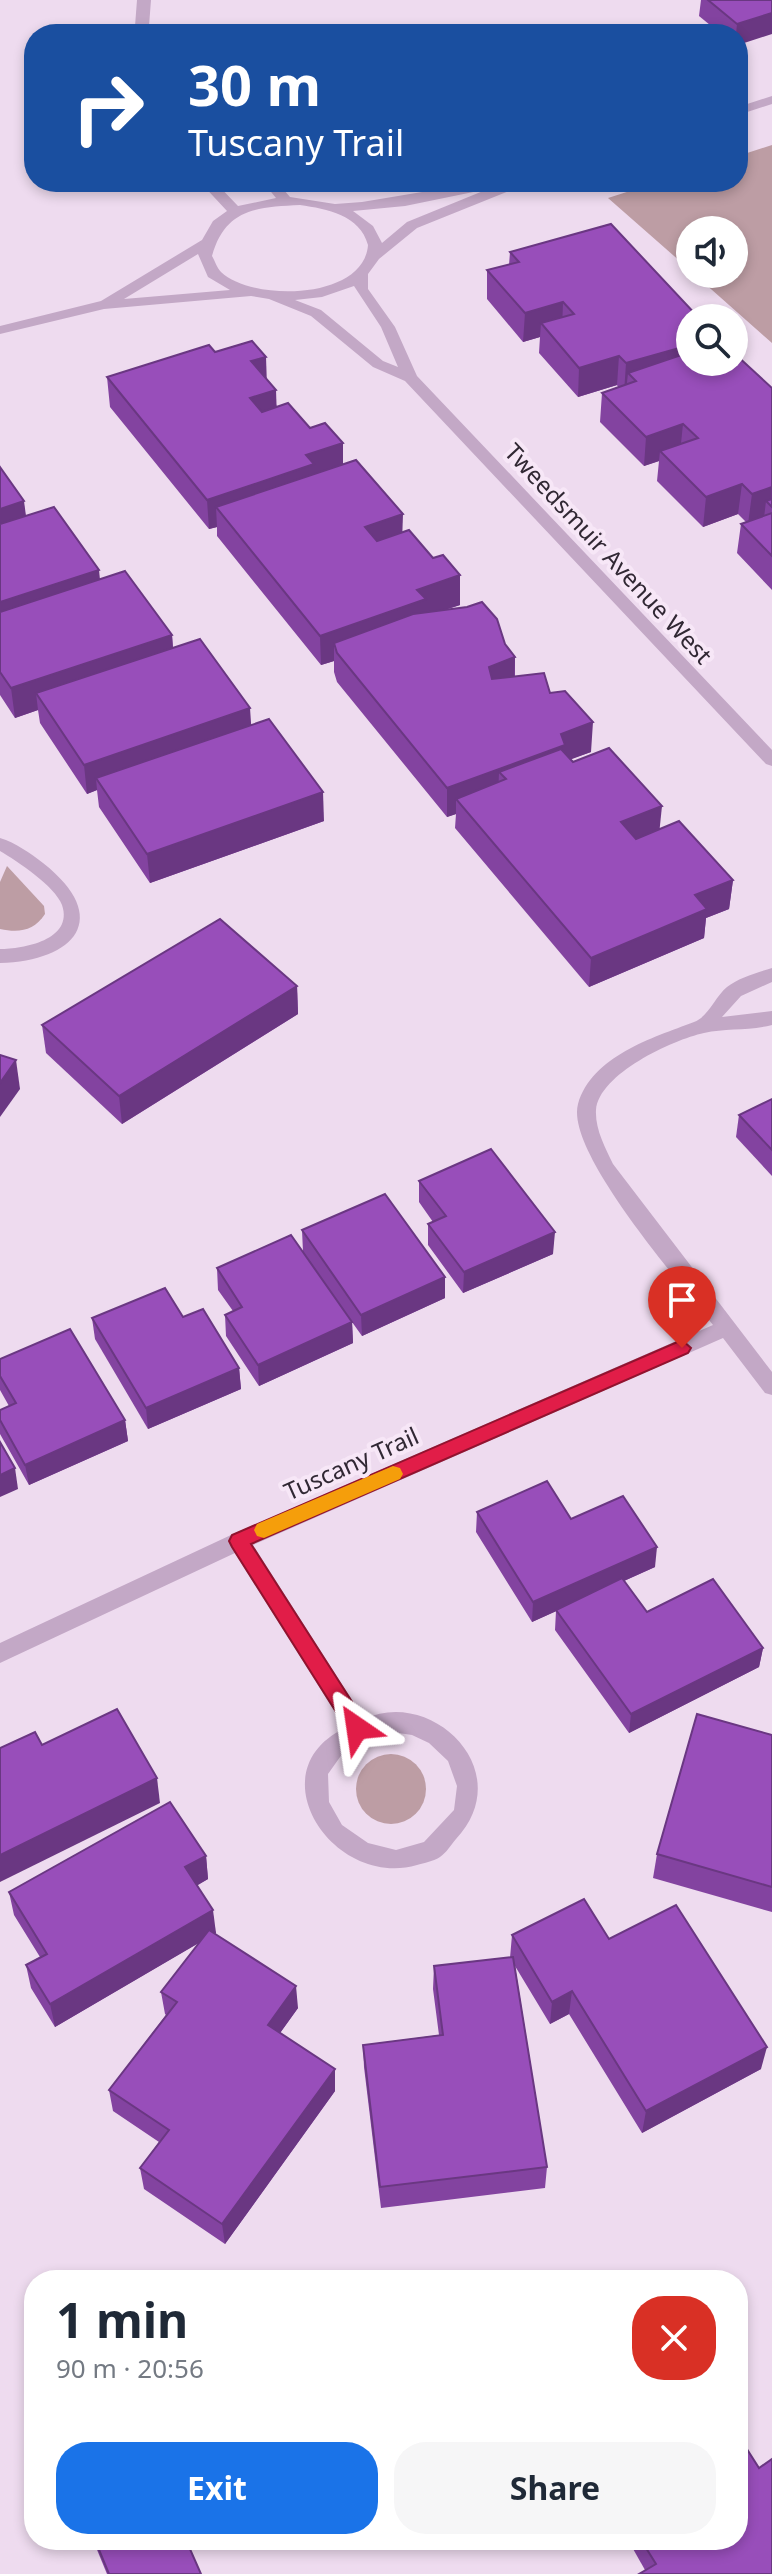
<!DOCTYPE html>
<html lang="en">
<head>
<meta charset="utf-8">
<style>
	body { margin:0; font-family:"Noto Sans",sans-serif; background:#f6f6f7; color:#1f2937; height:100vh; display:flex; flex-direction:column; font-size:30px; white-space:nowrap }
	* { box-sizing:border-box; margin:0 }
	p { font-size:26px; color:#747a83 }
	.icon { flex:none; width:44px; height:44px; fill:none; stroke:currentColor; stroke-width:2; stroke-linecap:round; stroke-linejoin:round }
	.map { position:relative; flex:1; overflow:hidden }
	.details { position:absolute; left:24px; top:2270px; width:724px; height:280px; display:flex; flex-direction:column; background:#fff; border-radius:32px; box-shadow:0 4px 12px #0003 }
	.details>* { flex:none }
	.top-card { position:absolute; left:24px; top:24px; width:724px; height:168px; border-radius:32px; box-shadow:0 4px 12px #0003; background:#1a4fa0; color:#fff; overflow:hidden }
	.buttons { position:absolute; left:676px; top:216px; display:grid; gap:16px }
	.buttons a { display:grid; place-items:center; width:72px; height:72px; border-radius:50%; background:#fff; box-shadow:0 4px 12px #0003; font-size:40px }
	.pin { position:absolute; display:grid; place-items:center; width:68px; height:68px; color:#fff; margin:-82px -34px; border-radius:50% 50% 50% 0; rotate:-45deg; box-shadow:0 0 8px #0007 }
	.pin .icon { rotate:45deg }
	.me { position:absolute; width:88px; margin:-44px; rotate:328deg; stroke-linejoin:round; filter:drop-shadow(0 0 6px #0008) }
	.turn { display:flex; align-items:center; gap:28px; height:168px; padding:0 32px; font-size:36px }
	.turn .icon { width:104px; height:104px; stroke-width:2.5 }
	.turn b { display:block; font-size:56px; line-height:68px }
	.round { display:grid; place-items:center; flex:none; width:84px; height:84px; border-radius:32px; background:#f6f6f7 }
	.overview { display:flex; align-items:center; justify-content:space-between; height:136px; padding:0 32px }
	h1 { font-size:48px; font-weight:700; line-height:60px }
	.button { display:flex; gap:16px; margin-top:auto; padding:16px 32px }
	.button a { flex:1; height:92px; border-radius:32px; background:#1a73e8; color:#fff; font-size:32px; font-weight:700; line-height:92px; text-align:center }
	.button a+a { background:#f6f6f7; color:#1f2937 }
	.map>svg:first-child { display:block }
	.green { fill:#bd9da4 }
	.lines { fill:none; stroke-linecap:round; stroke-linejoin:round }
	.minor { fill:#c3a8c6; fill-rule:evenodd }
	.wall { fill:#8343a0 }
	.shaded-wall { fill:#6a3782 }
	.building { fill:#984eba; stroke:#6a3782; stroke-width:2 }
	.route { fill:#e11d48; stroke:#92132f; stroke-width:2 }
	.slow { fill:#f59e0b }
	.labels { text-anchor:middle; dominant-baseline:central; stroke-width:8; stroke-linejoin:round; paint-order:stroke }
	.street-label { font-size:24px; fill:#312834; stroke:#f7e7f7 }
</style>
</head>
<body>
<div class="map">
<svg width="772" height="2574" viewBox="0 0 772 2574">
	<rect width="100%" height="100%" fill="#eedbef"/>
	<g class="green">
		<polygon points="772,145 772,343 694,274 734,274 734,230 690,230 690,270 608,198 658,182 738,182 738,156"/>
		<path d="M7,866L44,906L45,914C34,931 19,933 0,929V882Z"/>
		<circle cx="391" cy="1789" r="35"/>
	</g>
	<g class="lines">
		<g class="minor">
			<polygon points="137,0 151,0 149,26 153,34 139,34 135,26"/>
			<polygon points="772,96 772,104 738,115 738,107"/>
			<path d="M200,182H215L238,206L276,198L263,182H277L290,197L335,204L362,202L482,182H519L509,191L417,228L379,259L368,274V289L395,327L417,376L772,750V766L766,764L405,381L373,367L311,316L269,299L251,296L104,309L0,334V326L101,301L202,240L213,221L227,211ZM488,189L407,222L382,243L373,226L353,211L405,206ZM300,205C327,209 360,215 368,245C364,300 253,302 221,272C217,268 215,261 212,256C225,209 256,207 300,205ZM198,254L208,277L230,290L124,299ZM354,286L381,327L398,367L383,361L321,310L295,300L322,297Z"/>
			<path d="M0,838C16,843 30,853 43,863C113,918 75,961 0,963V949C23,949 74,940 62,905C55,886 17,861 0,851Z"/>
			<path d="M772,968V982L741,996L722,1017L772,1011V1025C749,1031 726,1028 704,1033C672,1040 599,1074 596,1110C595,1129 605,1147 613,1164L772,1372V1395L765,1393L723,1338L253,1545L364,1719C432,1687 519,1771 456,1839C451,1845 446,1853 440,1857C434,1861 424,1863 417,1865C333,1889 255,1771 345,1728L235,1553L0,1663V1643L231,1535L713,1325C682,1284 565,1152 578,1104C592,1056 652,1038 694,1022C708,1017 715,997 727,987C738,978 759,972 772,968ZM385,1731L412,1735L429,1743L448,1761L457,1786L454,1810L424,1842L396,1850L368,1843L342,1825L329,1802L328,1774L345,1750Z"/>
		</g>
	</g>
	<g class="wall">
		<polygon points="701,0 772,0 738,34 721,34 699,16"/>
		<polygon points="510,252 690,362 772,388 772,590 737,553 741,524 746,522 738,514 703,527 657,481 659,461 644,466 600,422 602,393 618,387 617,385 578,397 539,353 540,337 523,342 487,299 487,270 509,265"/>
		<polygon points="215,352 267,379 277,407 310,428 343,443 343,465 402,532 460,605 442,611 505,644 515,657 515,677 550,693 591,752 570,759 660,829 733,880 729,909 706,918 704,938 589,987 455,828 456,814 447,817 337,682 334,672 334,661 321,665 217,536 217,527 209,529 110,407 107,377"/>
		<polygon points="0,467 26,516 100,579 172,635 173,648 251,725 324,821 150,883 99,807 97,790 87,794 40,723 38,710 15,718 0,695"/>
		<polygon points="297,986 298,1014 122,1124 46,1053 42,1025"/>
		<polygon points="772,1099 772,1176 736,1137 739,1115"/>
		<polygon points="419,1181 553,1254 463,1293 428,1245 428,1224 433,1222 419,1202"/>
		<polygon points="302,1230 445,1298 362,1336 352,1322 353,1343 259,1386 226,1336 225,1315 233,1311 218,1290 217,1268 303,1252"/>
		<polygon points="92,1318 239,1368 241,1389 148,1429 95,1339"/>
		<polygon points="0,1359 125,1420 128,1441 29,1485 0,1434 0,1410 9,1406 0,1390"/>
		<polygon points="477,1512 571,1519 655,1567 624,1581 647,1612 763,1648 759,1667 629,1733 555,1630 556,1611 532,1622 476,1532"/>
		<polygon points="772,1735 772,1912 653,1878 657,1854"/>
		<polygon points="206,1856 208,1879 197,1885 216,1933 215,1933 298,2008 280,2033 335,2069 335,2091 225,2244 144,2189 140,2168 159,2142 113,2111 109,2090 166,2015 165,2014 161,1992 200,1942 55,2027 31,1988 26,1965 40,1957 14,1915 9,1892"/>
		<polygon points="512,1935 609,1939 761,2069 642,2133 569,2014 550,2024 515,1966 547,2167 545,2188 381,2208 364,2067 363,2045 439,2035 433,1989 434,1966 510,1958"/>
		<polygon points="93,2540 186,2540 201,2574 107,2574"/>
		<polygon points="628,2540 738,2540 772,2574 645,2570"/>
	</g>
	<g class="shaded-wall">
		<polygon points="772,13 772,34 738,45 738,34 736,34 737,24"/>
		<polygon points="563,302 562,331 541,323 540,337 523,342 525,313"/>
		<polygon points="690,345 690,362 628,373 626,392 624,393 626,363"/>
		<polygon points="619,356 617,385 578,397 579,368"/>
		<polygon points="266,357 267,386 251,361"/>
		<polygon points="276,390 277,419 251,427 250,398"/>
		<polygon points="683,424 680,453 660,451 659,461 644,466 646,437"/>
		<polygon points="343,443 343,472 216,507 217,527 209,529 207,500 306,455"/>
		<polygon points="742,484 738,514 703,527 706,497"/>
		<polygon points="772,487 772,507 766,501 764,518 748,524 752,494"/>
		<polygon points="24,501 28,531 0,539 0,509"/>
		<polygon points="403,514 402,543 365,556 365,527"/>
		<polygon points="99,570 102,600 0,633 0,602"/>
		<polygon points="460,575 460,605 425,616 334,643 334,661 321,665 320,636 417,590"/>
		<polygon points="172,635 174,664 36,693 38,710 15,718 11,688"/>
		<polygon points="515,657 514,686 488,696 489,667"/>
		<polygon points="250,708 252,737 96,778 97,790 87,794 84,765"/>
		<polygon points="593,722 591,752 564,762 506,779 499,772 498,798 456,799 456,814 447,817 447,788 561,734"/>
		<polygon points="323,792 324,821 150,883 147,854"/>
		<polygon points="662,806 659,835 619,852 621,822"/>
		<polygon points="733,880 729,909 706,918 704,938 589,987 591,958 695,895"/>
		<polygon points="297,986 298,1014 122,1124 119,1096"/>
		<polygon points="16,1060 20,1089 0,1117 0,1083"/>
		<polygon points="555,1232 553,1254 463,1293 464,1272"/>
		<polygon points="445,1277 445,1298 362,1336 361,1315"/>
		<polygon points="352,1322 353,1343 259,1386 258,1365"/>
		<polygon points="239,1368 241,1389 148,1429 146,1408"/>
		<polygon points="125,1420 128,1441 29,1485 25,1465"/>
		<polygon points="15,1468 18,1489 0,1497 0,1475"/>
		<polygon points="657,1547 655,1567 532,1622 533,1602"/>
		<polygon points="763,1648 759,1667 629,1733 631,1714"/>
		<polygon points="157,1778 160,1803 0,1882 0,1855"/>
		<polygon points="206,1856 208,1879 188,1891 185,1867"/>
		<polygon points="213,1910 216,1933 55,2027 50,2004"/>
		<polygon points="296,1986 298,2008 270,2047 268,2025"/>
		<polygon points="572,1991 569,2014 550,2024 552,2002"/>
		<polygon points="767,2047 761,2069 642,2133 646,2111"/>
		<polygon points="335,2069 335,2091 225,2244 222,2224"/>
	</g>
	<g class="building">
		<polygon points="708,0 772,0 772,13 737,24"/>
		<polygon points="611,224 699,318 690,318 690,345 626,363 619,356 579,368 541,323 574,314 563,302 525,313 487,270 519,262 510,252"/>
		<polygon points="252,341 266,357 251,361 276,390 250,398 262,412 288,403 310,428 325,423 343,443 306,455 314,464 207,500 107,377 209,345 215,352"/>
		<polygon points="690,352 690,362 734,362 734,353 772,388 772,487 752,494 742,484 706,497 660,451 698,438 683,424 646,437 602,393 636,381 628,373"/>
		<polygon points="356,460 403,514 365,527 377,541 409,530 433,558 443,555 460,575 417,590 426,599 320,636 216,507"/>
		<polygon points="0,467 24,501 0,509"/>
		<polygon points="772,499 772,507 766,501"/>
		<polygon points="54,507 99,570 0,602 0,524"/>
		<polygon points="772,513 772,556 741,524"/>
		<polygon points="125,571 172,635 11,688 0,672 0,612"/>
		<polygon points="482,602 497,619 505,644 515,657 489,667 492,679 544,673 550,693 565,691 593,722 561,734 565,745 447,788 337,653 334,643 413,614 467,607"/>
		<polygon points="200,639 250,708 84,765 36,693"/>
		<polygon points="269,719 323,792 147,854 96,778"/>
		<polygon points="609,748 662,806 621,822 636,839 679,821 733,880 695,895 707,909 591,958 456,799 506,779 499,772 561,749 573,762"/>
		<polygon points="220,919 297,986 119,1096 42,1025"/>
		<polygon points="0,1055 16,1060 0,1083"/>
		<polygon points="772,1099 772,1150 739,1115"/>
		<polygon points="491,1149 555,1232 464,1272 428,1224 446,1216 419,1181"/>
		<polygon points="385,1194 445,1277 361,1315 302,1230"/>
		<polygon points="291,1235 352,1322 258,1365 225,1315 242,1307 217,1268"/>
		<polygon points="165,1288 183,1317 203,1309 239,1368 146,1408 92,1318"/>
		<polygon points="70,1329 125,1420 25,1465 0,1420 0,1410 16,1403 0,1376 0,1359"/>
		<polygon points="0,1442 15,1468 0,1475"/>
		<polygon points="547,1481 571,1519 623,1496 657,1547 533,1602 477,1512"/>
		<polygon points="622,1578 647,1612 713,1579 763,1648 631,1714 556,1610"/>
		<polygon points="117,1709 157,1778 0,1855 0,1748 35,1732 42,1745"/>
		<polygon points="697,1714 772,1735 772,1887 657,1854"/>
		<polygon points="170,1802 206,1856 185,1867 213,1910 50,2004 26,1965 47,1954 9,1892"/>
		<polygon points="584,1899 609,1939 676,1905 767,2047 646,2111 572,1991 552,2002 512,1935"/>
		<polygon points="209,1930 296,1986 268,2025 335,2069 222,2224 140,2168 169,2130 109,2090 177,2002 161,1992"/>
		<polygon points="513,1957 547,2167 380,2187 363,2045 443,2035 434,1966"/>
		<polygon points="738,2435 759,2468 772,2459 772,2574 639,2574 656,2564 641,2540 738,2540"/>
		<polygon points="95,2540 186,2540 201,2574 109,2574"/>
	</g>
	<polygon class="route" points="682,1340 691,1348 688,1353 251,1544 365,1722 368,1728 365,1734 357,1737 350,1734 232,1547 229,1541 232,1535"/>
	<polygon class="slow" points="393,1466 400,1468 403,1474 400,1479 264,1538 257,1536 254,1530 257,1524"/>
	<g class="labels">
		<g class="street-label">
			<text transform="translate(609 553) rotate(47)">Tweedsmuir Avenue West</text>
			<text transform="translate(351 1463) rotate(-24)">Tuscany Trail</text>
		</g>
	</g>
</svg>
<div class="buttons">
<a><svg class="icon" aria-label="sound" viewBox="0 0 24 24"><path d="M4 9h4l5-4v14l-5-4H4zM17 9q2 3 0 6"/></svg></a>
<a><svg class="icon" aria-label="search" viewBox="0 0 24 24"><circle cx="10" cy="10" r="6"/><path d="M15 15l6 6"/></svg></a>
</div>
<div class="pin" style="left:682px;top:1348px;background:#d93025"><svg class="icon" aria-label="arrive" viewBox="0 0 24 24"><path d="M6 21V4h12l-3 4 3 4H6"/></svg></div>
<svg class="me" style="left:357px;top:1728px" viewBox="-20 -20 40 40"><path d="M0-17L14 15 0 8-14 15z" fill="#e11d48" stroke="#fff" stroke-width="4"/></svg>
<div class="top-card">
<div class="turn"><svg class="icon" aria-label="right" viewBox="0 0 24 24"><path d="M7 20v-9h11M14 6l5 5-5 5"/></svg><div><b>30 m</b>Tuscany Trail</div></div>
</div>
<section class="details">
<div class="overview"><div><h1>1 min</h1><p>90 m · 20:56</p></div><a class="round" style="background:#d93025;color:#fff"><svg class="icon" aria-label="close" viewBox="0 0 24 24"><path d="M6 6l12 12M18 6L6 18"/></svg></a></div>
<div class="button"><a>Exit</a><a>Share</a></div>
</section>
</div>
</body>
</html>
